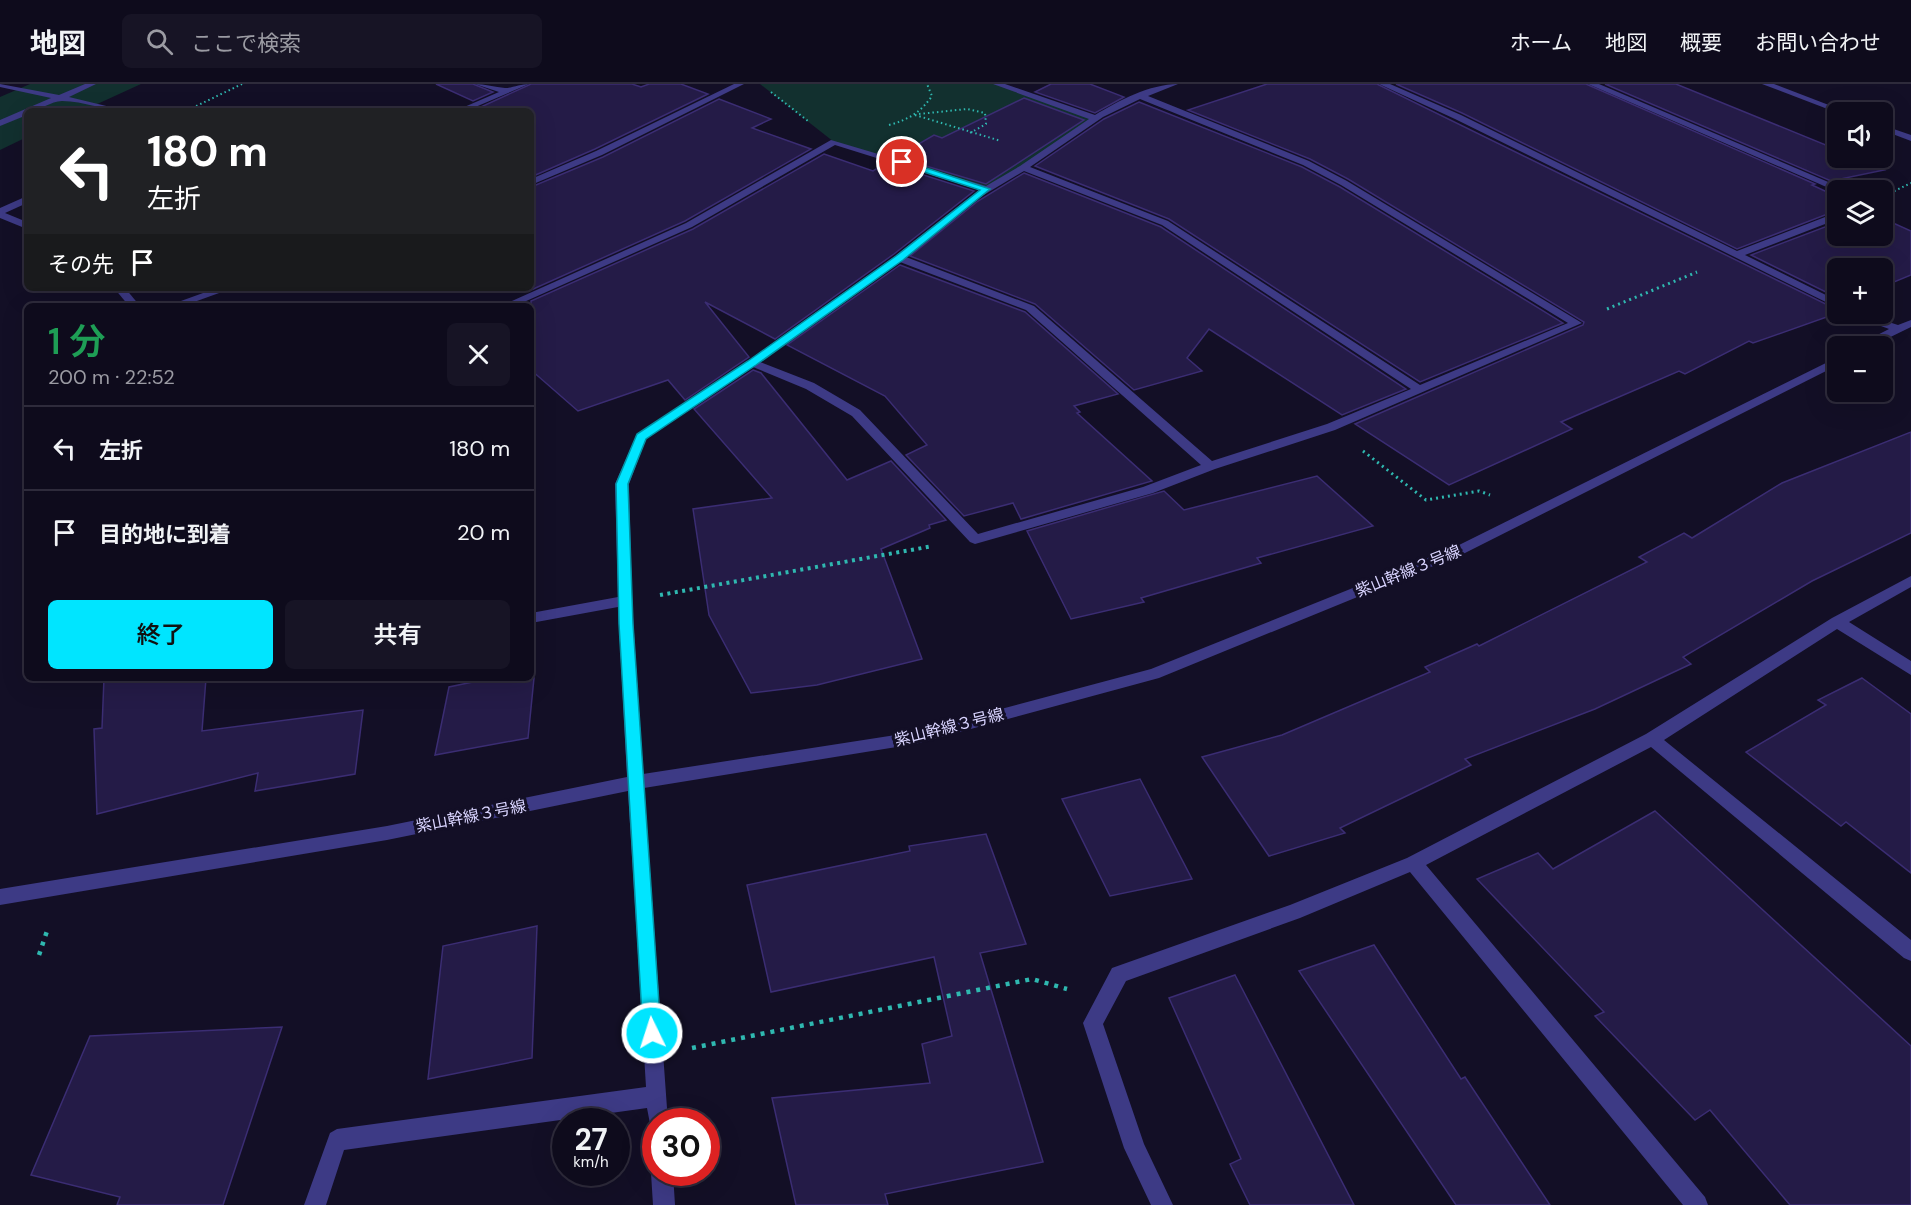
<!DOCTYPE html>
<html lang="ja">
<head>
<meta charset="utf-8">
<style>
	body { margin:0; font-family:"DM Sans","Noto Sans JP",sans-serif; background:#171425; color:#f1f3f6; height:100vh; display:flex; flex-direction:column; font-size:22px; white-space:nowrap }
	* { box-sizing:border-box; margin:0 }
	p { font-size:20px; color:#9b9ba3 }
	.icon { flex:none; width:33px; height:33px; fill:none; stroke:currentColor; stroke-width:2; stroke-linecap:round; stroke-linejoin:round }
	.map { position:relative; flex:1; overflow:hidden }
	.side { position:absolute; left:24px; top:219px; width:510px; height:378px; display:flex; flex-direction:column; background:#0e0b1c; border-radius:9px; box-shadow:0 6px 24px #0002,0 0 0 2px #2e2b3b }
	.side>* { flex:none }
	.hud { position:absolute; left:24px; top:24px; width:510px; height:183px; border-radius:9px; box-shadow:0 6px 24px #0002,0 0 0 2px #2e2b3b; background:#202124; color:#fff; overflow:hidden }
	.buttons { position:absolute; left:1827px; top:18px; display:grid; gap:12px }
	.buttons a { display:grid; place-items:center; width:66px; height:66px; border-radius:9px; background:#0e0b1c; box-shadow:0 6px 24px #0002,0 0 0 2px #2e2b3b; font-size:30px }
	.speed { position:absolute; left:552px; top:1024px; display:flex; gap:12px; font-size:30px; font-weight:700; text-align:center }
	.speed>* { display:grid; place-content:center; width:78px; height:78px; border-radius:50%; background:#0e0b1c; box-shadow:0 6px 24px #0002,0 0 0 2px #2e2b3b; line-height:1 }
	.speed small { font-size:15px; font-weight:400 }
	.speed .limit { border:9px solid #d22; background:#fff; color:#111 }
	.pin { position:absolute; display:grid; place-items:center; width:51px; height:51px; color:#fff; margin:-26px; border:3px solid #fff; border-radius:50%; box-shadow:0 2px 6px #0007 }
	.me { position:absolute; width:66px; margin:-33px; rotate:356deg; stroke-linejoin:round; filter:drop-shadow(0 0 4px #0008) }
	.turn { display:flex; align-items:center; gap:21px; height:126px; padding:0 24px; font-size:27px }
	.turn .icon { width:78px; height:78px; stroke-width:2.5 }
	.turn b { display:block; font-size:42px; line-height:51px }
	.then { display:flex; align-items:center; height:57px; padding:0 24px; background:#0003; gap:12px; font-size:22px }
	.round { display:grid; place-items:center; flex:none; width:63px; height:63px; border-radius:9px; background:#171425 }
	.head { display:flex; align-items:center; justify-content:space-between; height:102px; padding:0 24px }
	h1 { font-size:36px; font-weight:600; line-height:45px; color:#1e9e55 }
	.primary-button { display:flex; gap:12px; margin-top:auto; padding:12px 24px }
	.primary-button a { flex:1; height:69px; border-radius:9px; background:#00e5ff; color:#111; font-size:24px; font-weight:600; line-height:69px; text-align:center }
	.primary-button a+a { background:#171425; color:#f1f3f6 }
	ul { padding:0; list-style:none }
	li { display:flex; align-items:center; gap:18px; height:84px; padding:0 24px; border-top:2px solid #2e2b3b }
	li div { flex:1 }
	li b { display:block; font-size:22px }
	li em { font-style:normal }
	header { display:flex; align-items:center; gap:36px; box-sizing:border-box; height:84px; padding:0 30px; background:#0e0b1c; border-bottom:2px solid #2e2b3b }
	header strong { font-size:28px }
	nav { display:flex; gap:33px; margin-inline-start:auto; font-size:21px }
	.search { width:420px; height:54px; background:#171425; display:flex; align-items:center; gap:15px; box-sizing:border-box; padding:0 21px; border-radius:9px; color:#9b9ba3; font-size:22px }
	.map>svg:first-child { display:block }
	.green { fill:#12302f }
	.building { fill:#241b47; stroke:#3b2d73; stroke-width:1.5 }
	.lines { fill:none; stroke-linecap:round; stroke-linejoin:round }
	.path-far3 { stroke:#2fb8b0; stroke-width:2; stroke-dasharray:1.5 3; stroke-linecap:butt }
	.path-far2 { stroke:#2fb8b0; stroke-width:3; stroke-dasharray:2 4; stroke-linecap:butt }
	.path-far1 { stroke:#2fb8b0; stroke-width:4; stroke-dasharray:3 4.5; stroke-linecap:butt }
	.path { stroke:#2fb8b0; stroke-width:4.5; stroke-dasharray:4 6; stroke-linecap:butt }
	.minor { fill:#3d3a85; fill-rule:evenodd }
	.route { fill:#00e5ff; stroke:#0095a6; stroke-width:1.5 }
	.labels { text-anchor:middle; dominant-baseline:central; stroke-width:6; stroke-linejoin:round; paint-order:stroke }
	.street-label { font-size:16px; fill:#d9d4ff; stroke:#130f26 }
</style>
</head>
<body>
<header>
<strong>地図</strong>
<div class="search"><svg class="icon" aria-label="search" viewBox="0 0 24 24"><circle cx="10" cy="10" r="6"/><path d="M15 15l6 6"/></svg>ここで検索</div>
<nav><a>ホーム</a><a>地図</a><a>概要</a><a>お問い合わせ</a></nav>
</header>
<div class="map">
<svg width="1911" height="1121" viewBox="0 0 1911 1121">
	<rect width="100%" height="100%" fill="#130f26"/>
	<g class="green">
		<polygon points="30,0 141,0 82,27 27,27 27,53 0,66 0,13"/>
		<polygon points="760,0 1001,0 1096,34 986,105 834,58"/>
	</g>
	<g class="building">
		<polygon points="436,0 473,0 493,8 473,17"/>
		<polygon points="531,0 632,0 641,3 649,0 681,0 708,10 595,65 531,93 531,27 495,27 483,22"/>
		<polygon points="1051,0 1090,0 1124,13 1095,29 1035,8"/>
		<polygon points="1267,0 1377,0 1838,226 1838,229 1753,259 1749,257 1685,290 1679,287 1561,338 1572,345 1449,401 1355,340 1583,241 1584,238 1348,95 1310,75 1188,26"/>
		<polygon points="1396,0 1586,0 1815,100 1812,101 1838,113 1838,126 1737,165 1462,29"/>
		<polygon points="1605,0 1676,0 1838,66 1838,74 1855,74 1884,86 1831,97"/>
		<polygon points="1024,14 1084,36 986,100 896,73 934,51 942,54"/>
		<polygon points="719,15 771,35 752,44 811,65 685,137 531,206 531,103 603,73"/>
		<polygon points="1139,18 1302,83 1340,103 1563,239 1420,298 1169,135 1035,82 1104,35"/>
		<polygon points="824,70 873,87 886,79 974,107 894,170 775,255 705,218 749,273 685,316 668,296 578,327 531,286 531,217 693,145"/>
		<polygon points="1024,89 1161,143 1406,305 1342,331 1209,245 1187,274 1202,287 1134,306 1035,220 910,172 978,117"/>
		<polygon points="1882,134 1911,147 1911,191 1882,203 1882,184 1838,184 1838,214 1751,171 1838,138 1838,152 1882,152"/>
		<polygon points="900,181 1025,228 1118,310 1074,322 1080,328 1077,329 1152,397 1021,435 1013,419 964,432 906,371 927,361 885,312 787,261"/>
		<polygon points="753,286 761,289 847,396 891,377 946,436 929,441 930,444 881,465 922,575 817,601 751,609 709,531 693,425 772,414 694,325"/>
		<polygon points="1911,348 1911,449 1812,497 1683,573 1691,580 1595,625 1465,675 1471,681 1340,744 1345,749 1269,772 1202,673 1282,651 1430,588 1425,583 1477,560 1479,562 1647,478 1639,473 1684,449 1692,454 1782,399"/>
		<polygon points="1317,392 1373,442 1257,474 1261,479 1141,514 1144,518 1071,535 1027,447 1164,407 1184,426"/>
		<polygon points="104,594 206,594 202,647 363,626 355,690 255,707 258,689 97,730 94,645 102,644"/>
		<polygon points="492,594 534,594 528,654 435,671 449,603"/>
		<polygon points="1862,594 1911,630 1911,789 1846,738 1841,742 1746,668 1826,621 1818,616"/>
		<polygon points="1140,695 1192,795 1110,812 1062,715"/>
		<polygon points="1655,727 1911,962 1911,1121 1790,1121 1710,1026 1695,1036 1595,932 1604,928 1477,795 1538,769 1553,785"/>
		<polygon points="986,750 1026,860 980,869 1043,1078 885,1110 888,1121 796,1121 772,1014 930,999 922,960 952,952 934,873 771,908 747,801 910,767 909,762"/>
		<polygon points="537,842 532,974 428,995 443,862"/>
		<polygon points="1374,861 1461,995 1465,993 1550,1121 1456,1121 1299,887"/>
		<polygon points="1235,891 1354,1121 1250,1121 1230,1080 1241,1075 1169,914"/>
		<polygon points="282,943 223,1121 117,1121 120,1113 31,1091 90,952"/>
	</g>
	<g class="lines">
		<g class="path-far3">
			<polyline points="771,8 808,37"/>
			<polyline points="188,26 242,0"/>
			<polyline points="919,30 967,25 985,29 986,40 970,49"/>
			<polyline points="915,31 1001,57"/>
			<path d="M889,41C908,36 921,28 932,12L927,0"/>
			<polyline points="1882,113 1911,99"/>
		</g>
		<g class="path-far2">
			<polyline points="1607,225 1697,188"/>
			<polyline points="1363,367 1426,416 1479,407 1490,411"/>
		</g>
		<polyline class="path-far1" points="660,511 933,462"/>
		<g class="path">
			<polyline points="39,871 48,844"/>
			<polyline points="692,964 1032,895 1067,905"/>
		</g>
		<g class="minor">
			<path d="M0,0L59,11L85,0H96L69,13L127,27C105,27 84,17 62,17C51,17 40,27 27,27V31L0,42V36L51,14L0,3Z"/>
			<path d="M475,0C485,0 495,3 505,4C512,4 521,0 529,0L466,27H455L499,8Z"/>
			<polygon points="734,0 744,0 602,71 531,101 531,95 596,67"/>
			<path d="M993,0H1005L1095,31C1118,17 1150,0 1178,0L1148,12L1309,77L1347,97L1582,239L1335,346L1215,385L1153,409L975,460L970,458L852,332L806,305L753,283L646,355L629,400L632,517L643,690L915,648L1151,585L1455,463L1838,273V281L1465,469L1159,594L915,660L644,704L668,1038H656V1047L651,1045L647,1024L344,1066L326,1121H304L330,1049L337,1045L646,1003L628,707L387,756L0,821V805L387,742L627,693L618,523L531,539V529L618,513L615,400L637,350L748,277L895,172L979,106L835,61L692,143L515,222H501L686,139L831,56L986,102L1020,82L1089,35ZM1140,15L1303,81L1341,101L1568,239L1420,301L1168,137L1030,83L1103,33ZM1024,87L1162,141L1411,305L1327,340L1212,377L1034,222L906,173L977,115ZM900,178L1026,226L1201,381L1143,403L978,450L860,326L814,299L760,278Z"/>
			<polygon points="1379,0 1390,0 1461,31 1737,167 1838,128 1838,135 1745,171 1838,217 1838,224 1455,35"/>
			<polygon points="1588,0 1599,0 1847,106 1838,108"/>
			<polygon points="1762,0 1774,0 1847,28 1838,29"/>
			<polygon points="1882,41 1911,51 1911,57 1882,46"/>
			<polygon points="27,112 27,119 5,129 27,138 27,145 0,134 0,124"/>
			<polygon points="114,204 125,204 140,222 129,222"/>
			<polygon points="217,204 233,204 183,222 167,222"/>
			<polygon points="1849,230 1863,230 1898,241 1911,236 1911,243 1872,262 1859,262 1860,260 1889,245"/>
			<polygon points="1911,492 1911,503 1849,538 1911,577 1911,591 1837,545 1664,656 1911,856 1911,877 1904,874 1651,663 1426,781 1705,1113 1708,1121 1683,1121 1410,788 1300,834 1126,897 1103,940 1144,1060 1173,1121 1151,1121 1124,1064 1083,939 1112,884 1290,821 1407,774 1646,650 1832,534"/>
			<polygon points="654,1081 656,1089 673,1089 675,1121 653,1121 651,1089"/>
		</g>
	</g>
	<polygon class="route" points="902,76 990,105 903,176 756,281 646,355 628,400 633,540 661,949 658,955 652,958 645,955 643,949 619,540 616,400 637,350 748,277 896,172 980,106 899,80 898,78"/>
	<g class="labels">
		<g class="street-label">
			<text transform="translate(1408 487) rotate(-22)">紫山幹線３号線</text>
			<text transform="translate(949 643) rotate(-14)">紫山幹線３号線</text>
			<text transform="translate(471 732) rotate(-11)">紫山幹線３号線</text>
		</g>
	</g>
</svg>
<div class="buttons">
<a><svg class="icon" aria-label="sound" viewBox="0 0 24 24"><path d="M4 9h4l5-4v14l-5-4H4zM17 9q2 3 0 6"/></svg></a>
<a><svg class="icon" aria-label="layers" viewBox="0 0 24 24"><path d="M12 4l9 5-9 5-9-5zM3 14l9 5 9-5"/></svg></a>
<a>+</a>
<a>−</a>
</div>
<div class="speed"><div>27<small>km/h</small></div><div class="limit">30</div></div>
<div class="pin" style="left:902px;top:78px;background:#d93025"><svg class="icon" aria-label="arrive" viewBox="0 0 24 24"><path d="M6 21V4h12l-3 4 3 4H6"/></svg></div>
<svg class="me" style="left:652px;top:949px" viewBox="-20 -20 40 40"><circle r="17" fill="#00e5ff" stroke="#fff" stroke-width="3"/><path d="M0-11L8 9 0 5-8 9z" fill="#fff"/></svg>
<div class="hud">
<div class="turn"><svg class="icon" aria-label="left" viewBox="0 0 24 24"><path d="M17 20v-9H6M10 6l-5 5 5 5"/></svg><div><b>180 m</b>左折</div></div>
<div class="then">その先<svg class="icon" aria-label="arrive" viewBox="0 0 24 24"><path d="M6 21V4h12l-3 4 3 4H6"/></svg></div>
</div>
<section class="side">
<div class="head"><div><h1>1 分</h1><p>200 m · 22:52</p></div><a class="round"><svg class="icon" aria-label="close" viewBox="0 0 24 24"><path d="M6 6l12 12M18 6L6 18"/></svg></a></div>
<ul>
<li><svg class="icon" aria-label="left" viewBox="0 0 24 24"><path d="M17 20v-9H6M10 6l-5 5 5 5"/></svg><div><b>左折</b></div><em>180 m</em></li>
<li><svg class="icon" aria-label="arrive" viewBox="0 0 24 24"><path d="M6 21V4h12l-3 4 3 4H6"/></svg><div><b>目的地に到着</b></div><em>20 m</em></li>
</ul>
<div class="primary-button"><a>終了</a><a>共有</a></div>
</section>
</div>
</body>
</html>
